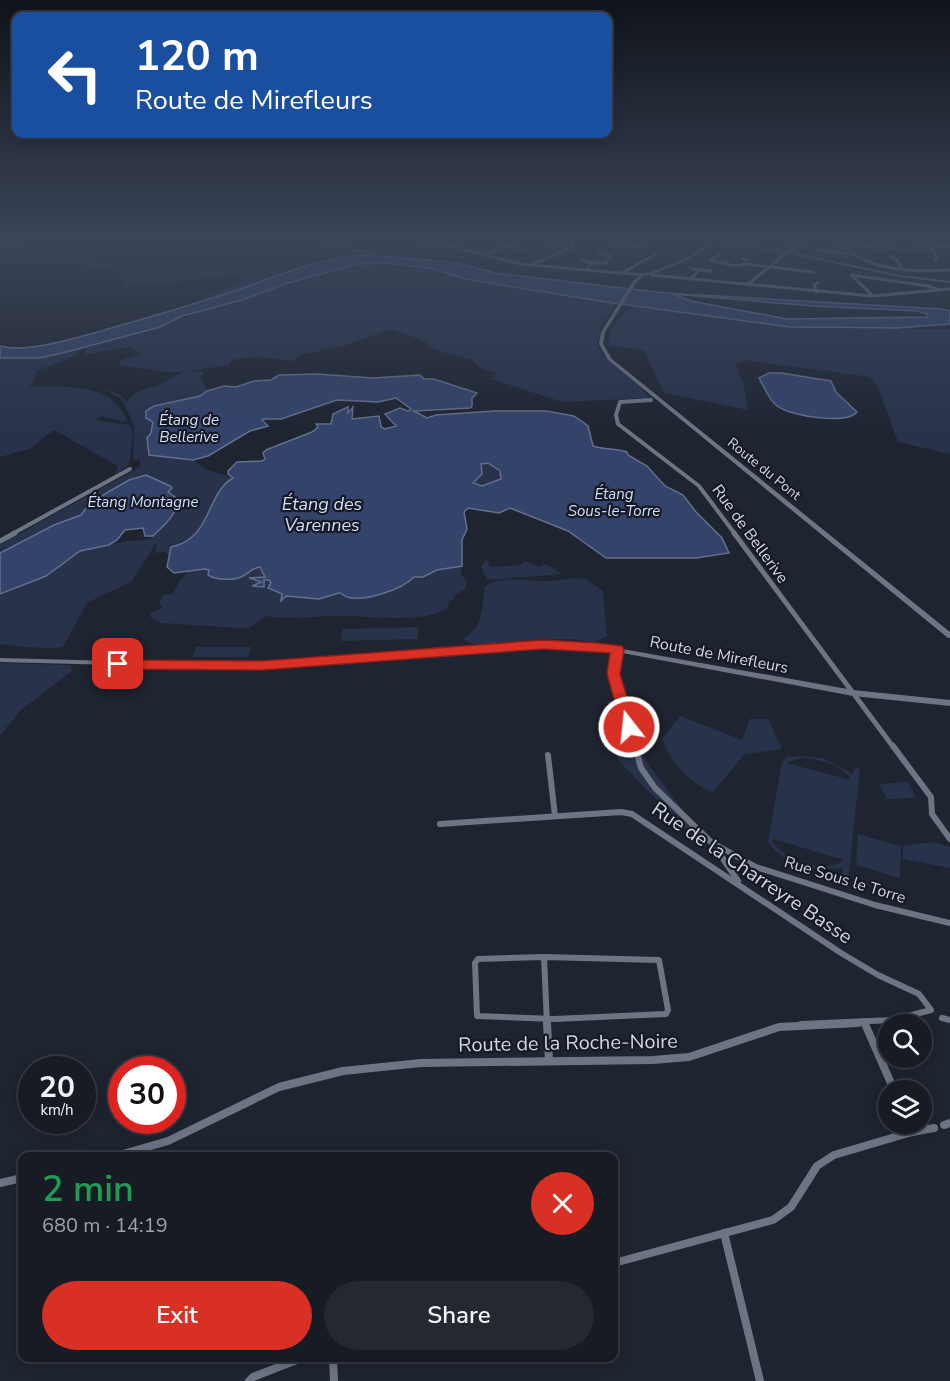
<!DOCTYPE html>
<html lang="en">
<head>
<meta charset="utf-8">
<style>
	body { margin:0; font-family:"Nunito Sans",sans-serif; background:#232831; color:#f1f3f6; height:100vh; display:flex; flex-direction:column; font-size:22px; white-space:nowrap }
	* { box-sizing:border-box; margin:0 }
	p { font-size:20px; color:#9ea1a6 }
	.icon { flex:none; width:33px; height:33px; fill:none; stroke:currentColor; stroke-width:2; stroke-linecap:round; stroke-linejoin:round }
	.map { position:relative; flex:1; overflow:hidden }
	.side { position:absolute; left:18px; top:1152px; width:600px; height:210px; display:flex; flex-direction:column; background:#161b24; border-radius:12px; box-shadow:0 3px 15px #0003,0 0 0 2px #353941 }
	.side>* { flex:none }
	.banner { position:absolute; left:12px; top:12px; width:600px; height:126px; border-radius:12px; box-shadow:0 3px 15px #0003,0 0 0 2px #353941; background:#1a4fa0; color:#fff; overflow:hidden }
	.controls { position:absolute; left:878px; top:1014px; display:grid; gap:12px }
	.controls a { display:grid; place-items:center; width:54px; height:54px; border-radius:50%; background:#161b24; box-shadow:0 3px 15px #0003,0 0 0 2px #353941; font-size:30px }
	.speed { position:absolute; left:18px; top:1056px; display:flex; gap:12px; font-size:30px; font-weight:700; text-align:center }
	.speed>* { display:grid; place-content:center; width:78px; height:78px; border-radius:50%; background:#161b24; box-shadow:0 3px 15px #0003,0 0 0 2px #353941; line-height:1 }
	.speed small { font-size:15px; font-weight:400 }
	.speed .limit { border:9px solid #d22; background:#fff; color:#111 }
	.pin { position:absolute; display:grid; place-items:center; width:51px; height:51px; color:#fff; margin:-26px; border-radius:12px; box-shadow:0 3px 9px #0006 }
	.me { position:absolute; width:66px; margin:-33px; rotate:344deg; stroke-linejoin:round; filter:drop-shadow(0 0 4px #0008) }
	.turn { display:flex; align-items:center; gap:21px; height:126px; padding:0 24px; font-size:27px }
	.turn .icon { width:78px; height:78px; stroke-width:2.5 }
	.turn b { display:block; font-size:42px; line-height:51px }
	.round { display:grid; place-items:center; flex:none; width:63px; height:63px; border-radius:32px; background:#232831 }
	.overview { display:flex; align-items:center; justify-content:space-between; height:102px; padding:0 24px }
	h1 { font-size:36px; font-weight:600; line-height:45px; color:#1e9e55 }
	.primary-button { display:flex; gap:12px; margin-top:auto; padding:12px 24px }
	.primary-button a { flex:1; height:69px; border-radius:36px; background:#d93025; color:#fff; font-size:24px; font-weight:600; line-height:69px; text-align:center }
	.primary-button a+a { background:#232831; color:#f1f3f6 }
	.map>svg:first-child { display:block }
	.green { fill:#28324b; fill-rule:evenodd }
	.water { fill:#33436a; stroke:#636f8d; stroke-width:1.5; fill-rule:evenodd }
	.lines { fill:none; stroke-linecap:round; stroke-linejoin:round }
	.river { fill:#33436a; fill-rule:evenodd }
	.street-far4 { stroke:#6d7483; stroke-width:3 }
	.street-far3 { stroke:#6d7483; stroke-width:4 }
	.street-far2 { stroke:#6d7483; stroke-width:5 }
	.street-far1 { stroke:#6d7483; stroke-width:6 }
	.street { stroke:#6d7483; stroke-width:8 }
	.secondary { fill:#6d7483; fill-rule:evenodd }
	.route { fill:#d93025; stroke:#8d1f18; stroke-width:1.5 }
	.labels { text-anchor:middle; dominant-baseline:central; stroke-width:4.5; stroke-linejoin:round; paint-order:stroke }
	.far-street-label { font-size:14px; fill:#d2d6df; stroke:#151a26 }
	.far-water-label { font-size:15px; font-style:italic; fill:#d3dffb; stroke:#151a26 }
	.street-label { font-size:16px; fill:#d2d6df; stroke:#151a26 }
	.water-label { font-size:18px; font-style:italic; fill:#d3dffb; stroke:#151a26 }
	.near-street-label { font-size:20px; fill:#d2d6df; stroke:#151a26 }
</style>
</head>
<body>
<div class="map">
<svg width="950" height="1381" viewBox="0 0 950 1381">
	<rect width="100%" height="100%" fill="#1e2430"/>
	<g class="green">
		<path d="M0,240H38L18,255L20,256L81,258L133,265L167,264L227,267L295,260C269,286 218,294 183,306L240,282L247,274L126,287C125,281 122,275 117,272C100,261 23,263 0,263Z"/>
		<path d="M385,263L430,268L466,279L617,303L601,326L597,345C608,368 643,382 648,398L562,402L491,379L496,373L478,367L473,360L435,350L429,347L424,341L391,329L344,346L300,355L292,361L253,357L232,360L229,365C210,368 191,371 173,372C156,372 138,367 121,365L118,361L141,354L128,347L84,355L87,351L82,348L160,327L182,316L245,299L285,284L357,264Z"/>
		<path d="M633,305L831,329H950V454L898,442L878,387L870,377L744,360L736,364L744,386L748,410L664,393L644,350L609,346C605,329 626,314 633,305Z"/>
		<path d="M81,348V350L73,357L36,371L33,383L29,386C68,389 107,379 127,420L123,422L102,416L96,420L130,425L133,434L129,465L115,474L118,466L54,430L29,449L0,457V358H40Z"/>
		<path d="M186,371L204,372L201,377L207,391L200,396L154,406L149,419L153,422L151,433L147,438L150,455L193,460L208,470L233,478C206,494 212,539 171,547L169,556L166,552L156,553V543L132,581L87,603L63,647C53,650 13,646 0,644V594L46,576L80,551L129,541L148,540L153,536L170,486L146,475L129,480L90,503L81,515L54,525L0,553V544L140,467V460L133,459L134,427L125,405L120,398L102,388L119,394L127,402C134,389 149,389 161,384C170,380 176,374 186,371Z"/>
		<polygon points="488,463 501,474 501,479 482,486 473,482 481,464"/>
		<polygon points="486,559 490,567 521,565 525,561 539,567 545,564 563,574 487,580 481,567"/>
		<path d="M462,566L461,574L467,582L465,589L454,596V600L449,601L448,607C427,625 364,615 336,616C312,616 290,620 267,616L249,628H239L161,623L151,618L150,613L163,608L159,603L163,595L173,594C179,580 190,562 208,570C213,572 218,578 225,579C239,581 248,568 260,567L265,577H251L250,580L262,582L253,585L263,587L264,580H269L271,583L269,588L282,594L284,597C302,592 310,605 336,593L349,598L368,597L408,584L414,577L437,570Z"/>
		<path d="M572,578L586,579L603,591L607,636L595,642L571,639H542L475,645L462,639C482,630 483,609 484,588C497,573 530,583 548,581C556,581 564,579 572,578Z"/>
		<polygon points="418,627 418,639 341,641 342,629"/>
		<polygon points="196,647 251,647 248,657 193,657"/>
		<polygon points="0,663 70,665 72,671 21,710 0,735"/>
		<polygon points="626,699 643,757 708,844 703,847 618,760 607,701"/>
		<path d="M680,716L742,740L750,719H768L782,749L745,754L712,793C688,780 672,765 662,739Z"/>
		<path d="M800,756L823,758L853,774L854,768L860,769L848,882L842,880L843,868C816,871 784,866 768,842L782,762L787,757ZM807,758C823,761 843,765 851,780L786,763L796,759ZM772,840L773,839L844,860C828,875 780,859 772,840Z"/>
		<polygon points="908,782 916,798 887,799 879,784"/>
		<polygon points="858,834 901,846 900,878 856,865"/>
		<polygon points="932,842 950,847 950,868 903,859 903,846"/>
	</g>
	<g class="water">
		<path d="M366,255L452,262L496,273L665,293L940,309L950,311V324L898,328L789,327L599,301L466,279L430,268L385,263L357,264L285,284L245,299L182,316L160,327L70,351L40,358H0V346C26,353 68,340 94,333C147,318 200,303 252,285C290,271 325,257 366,255ZM673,294L813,306L917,311L927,314L928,317L787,319L691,301Z"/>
		<path d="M769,373H781L831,381L836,392L857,412C846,425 790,416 777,406C768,399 765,388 759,378Z"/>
		<path d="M317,374L373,378L420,375L424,379H434L477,393L472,398V406L470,408L414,411L427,418L436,415L494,411H546L574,416L588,426L593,446C606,450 614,448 627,452L628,455L647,466L665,486L683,495L696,512L722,538L729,553L696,558H606L568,531L510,508L499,513L468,508L464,512L467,529L462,540V566L437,570L423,577H414C402,590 363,602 347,597C344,596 342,593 339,593L319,599L286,596L281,601L282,594L268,588L271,583L269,580H264V587L252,586L261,582L249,578L265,577L260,567C252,568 249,573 243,576C234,581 216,580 208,575L209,570L205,569L174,573L167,567L171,547C212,539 206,493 233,478L228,474V471L237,462L262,461L265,459L263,453L266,450L312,432L318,427L316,424H331L333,414L348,407V413L353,407L352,419L379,416L381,427L385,429L396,426L385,414L400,408L408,411L411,409L396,398L378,402L337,400L281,419H264L262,420L268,426L250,431L208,456L193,460L149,455L147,438L151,433L153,422L146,418V411L154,406L200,396L207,391L224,386L236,387L254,381L271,380L279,375ZM488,463L500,471L501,479L482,486L473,483L482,474L481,464Z"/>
		<path d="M146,475L170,486L172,488L168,492L178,499C177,515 164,525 153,536H145L143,528L125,530L117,540L109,545L80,551L46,576L0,594V553L54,525L81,515L90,503L98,498L129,480Z"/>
	</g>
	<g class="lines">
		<path class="river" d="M314,240L341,246L353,245L356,248L353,250H371L387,259L382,260L368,253H347L345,251L349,248C338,250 322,249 314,240Z"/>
		<g class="street-far4">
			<polyline points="412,240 449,246 521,264 642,275"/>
			<polyline points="542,240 568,249"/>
			<polyline points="603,240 635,247 640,246 644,240"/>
			<polyline points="787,240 798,246"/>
			<path d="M833,240C869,250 905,251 942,247"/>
			<polyline points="918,240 950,247"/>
			<path d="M840,242C866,272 913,272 950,270"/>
			<polyline points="450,246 468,240"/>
			<polyline points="509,246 522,250"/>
			<polyline points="931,248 937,257 935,260"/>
			<polyline points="817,250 849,254"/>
			<polyline points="720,254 710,260 736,266 744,264 813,272"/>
			<polyline points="484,255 524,240"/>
			<polyline points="891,257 897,260 902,269"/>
			<polyline points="743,258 747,260"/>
			<polyline points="582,260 592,263"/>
			<polyline points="530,265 571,248 573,240"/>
			<polyline points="690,268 700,270 691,278"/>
			<polyline points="587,270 592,263 606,263 612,256 598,253"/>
			<polyline points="700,270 711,271"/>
			<polyline points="624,272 656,254"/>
			<polyline points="651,275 872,296 950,289"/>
			<polyline points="748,284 784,255 808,240"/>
			<polyline points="817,292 814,285 818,283"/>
			<polyline points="872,295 851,275 928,286 939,290"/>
		</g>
		<g class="street-far3">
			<polyline points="651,400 620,402 616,415 618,424 699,486 735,534"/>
			<polyline points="12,534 130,469"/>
		</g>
		<g class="street-far2">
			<polyline points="734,533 894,748"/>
			<polyline points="0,541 15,533"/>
			<polyline points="617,650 614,674 635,748"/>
		</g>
		<g class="street-far1">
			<polyline points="635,746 641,768 655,788 711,842 756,867 875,905 950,923"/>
			<polyline points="893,746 931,797 932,814 950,839"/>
			<polyline points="548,755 555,816"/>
			<polyline points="440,824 621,812 632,814 841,953 878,975 919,994 931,1010 893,1020 801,1024"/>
			<polyline points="713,844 738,881"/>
			<polygon points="544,957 659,960 668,1010 666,1014 554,1019 477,1016 475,963 478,959"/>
			<polyline points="544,957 547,1024"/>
			<polyline points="942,1018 950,1020"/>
		</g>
		<g class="street">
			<polyline points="547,1023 549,1061"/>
			<polyline points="865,1024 894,1090"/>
			<polyline points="908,1124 912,1132"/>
			<polyline points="944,1125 950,1123"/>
			<polyline points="116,1156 168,1141 279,1087 343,1071 421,1063 653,1060 689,1057 779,1027 858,1023"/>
			<polyline points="0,1183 22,1178"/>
			<polyline points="724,1233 760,1381"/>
			<polyline points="614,1263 773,1220 791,1207 817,1166 834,1155 912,1132 934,1128"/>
			<polyline points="333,1358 334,1381"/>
			<polyline points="249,1381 253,1377 302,1358"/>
		</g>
		<g class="secondary">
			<polygon points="713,240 716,241 691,259 650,275 643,276 636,283 605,332 603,344 612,359 950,632 950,638 948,638 608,360 599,344 601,332 633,281 641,274 651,272 689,257"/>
			<polygon points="718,240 795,253 900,275 950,281 950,283 900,277 795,255 719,242"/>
			<polygon points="569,642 617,648 853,690 950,700 950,706 853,696 617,652 569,646 230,668 0,662 0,658 230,664"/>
		</g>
	</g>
	<linearGradient id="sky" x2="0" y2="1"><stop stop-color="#10141a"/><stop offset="0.55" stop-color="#3b4559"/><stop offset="1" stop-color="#3b4559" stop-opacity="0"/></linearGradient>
	<rect width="950" height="434" fill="url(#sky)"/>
	<polygon class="route" points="543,640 597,643 622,646 624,650 620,674 636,727 634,731 624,731 622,727 607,674 610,653 543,649 262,670 118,669 112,664 118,660 262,661"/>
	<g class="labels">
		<g class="far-street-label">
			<text transform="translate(764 469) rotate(39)">Route du Pont</text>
		</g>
		<g class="far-water-label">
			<text x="189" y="420">Étang de<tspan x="189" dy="17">Bellerive</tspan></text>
			<text x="614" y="494">Étang<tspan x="614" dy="17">Sous-le-Torre</tspan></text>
			<text x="143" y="502">Étang Montagne</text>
		</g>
		<g class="street-label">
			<text transform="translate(750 534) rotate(54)">Rue de Bellerive</text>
			<text transform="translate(719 655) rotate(11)">Route de Mirefleurs</text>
			<text transform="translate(845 880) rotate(17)">Rue Sous le Torre</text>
		</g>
		<g class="water-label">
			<text x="322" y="504">Étang des<tspan x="322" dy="21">Varennes</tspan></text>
		</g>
		<g class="near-street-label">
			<text transform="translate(752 873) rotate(34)">Rue de la Charreyre Basse</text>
			<text transform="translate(568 1043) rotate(-1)">Route de la Roche-Noire</text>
		</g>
	</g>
</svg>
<div class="controls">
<a><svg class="icon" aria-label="search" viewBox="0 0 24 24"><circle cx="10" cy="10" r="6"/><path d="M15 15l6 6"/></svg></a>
<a><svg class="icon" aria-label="layers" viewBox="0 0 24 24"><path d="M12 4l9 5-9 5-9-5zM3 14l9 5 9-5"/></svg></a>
</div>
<div class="speed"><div>20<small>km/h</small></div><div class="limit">30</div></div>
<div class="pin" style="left:118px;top:664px;background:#d93025"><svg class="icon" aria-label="arrive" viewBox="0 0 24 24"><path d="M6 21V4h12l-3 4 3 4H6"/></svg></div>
<svg class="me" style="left:629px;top:727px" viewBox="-20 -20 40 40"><circle r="17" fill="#d93025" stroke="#fff" stroke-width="3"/><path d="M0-11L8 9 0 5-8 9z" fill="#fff"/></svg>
<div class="banner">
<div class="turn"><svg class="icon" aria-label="left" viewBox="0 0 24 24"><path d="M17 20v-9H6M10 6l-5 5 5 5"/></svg><div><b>120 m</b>Route de Mirefleurs</div></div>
</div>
<section class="side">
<div class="overview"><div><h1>2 min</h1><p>680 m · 14:19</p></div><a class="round" style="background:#d93025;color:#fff"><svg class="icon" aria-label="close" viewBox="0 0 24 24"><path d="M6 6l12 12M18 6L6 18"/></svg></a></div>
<div class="primary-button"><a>Exit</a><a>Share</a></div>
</section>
</div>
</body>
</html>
